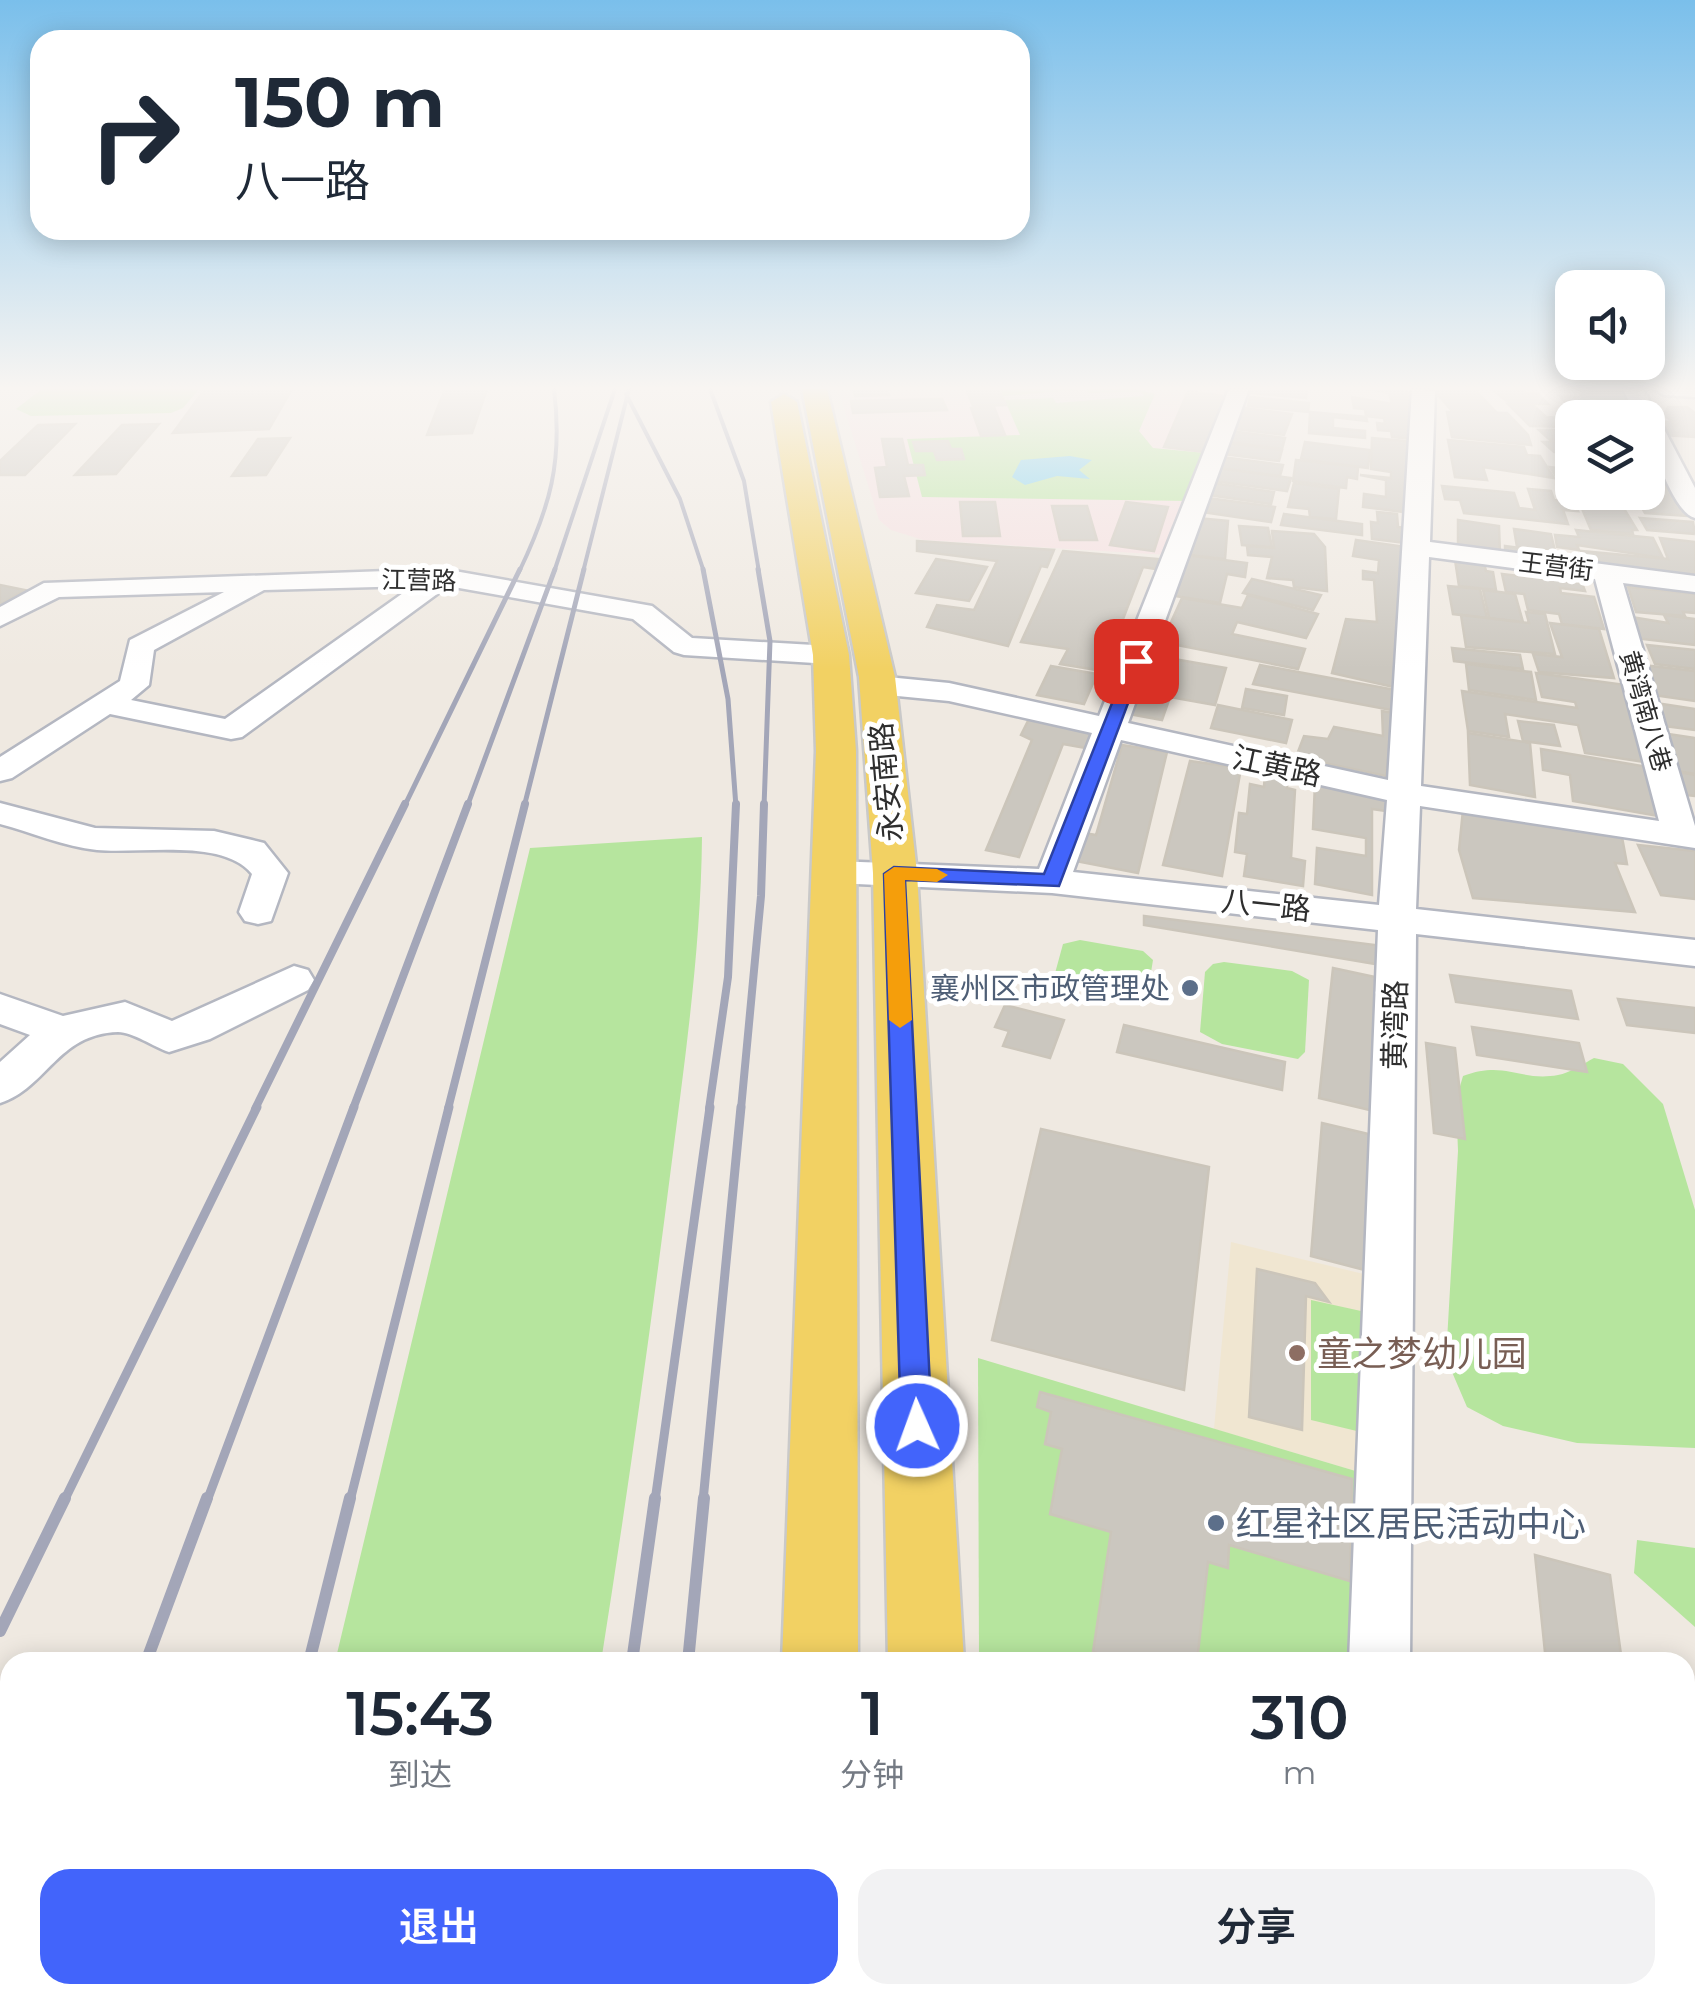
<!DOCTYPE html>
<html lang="zh">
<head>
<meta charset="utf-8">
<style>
	body { margin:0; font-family:Montserrat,"Noto Sans SC",sans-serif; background:#f2f2f3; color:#1f2937; height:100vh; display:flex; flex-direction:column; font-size:38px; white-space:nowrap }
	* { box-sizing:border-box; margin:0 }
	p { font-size:32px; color:#747a83 }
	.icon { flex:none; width:55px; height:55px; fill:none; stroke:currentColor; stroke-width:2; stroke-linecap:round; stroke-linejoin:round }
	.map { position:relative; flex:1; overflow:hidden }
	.side { position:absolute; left:0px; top:1652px; width:1695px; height:352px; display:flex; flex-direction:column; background:#fff; border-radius:30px 30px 0 0; box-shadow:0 5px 25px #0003 }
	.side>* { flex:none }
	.top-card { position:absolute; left:30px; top:30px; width:1000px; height:210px; border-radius:30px; box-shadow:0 5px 25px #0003; background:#fff; color:#1f2937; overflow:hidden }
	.controls { position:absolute; left:1555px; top:270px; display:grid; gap:20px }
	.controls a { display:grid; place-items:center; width:110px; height:110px; border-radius:20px; background:#fff; box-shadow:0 5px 25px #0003; font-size:50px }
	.pin { position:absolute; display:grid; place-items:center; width:85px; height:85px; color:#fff; margin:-42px; border-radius:20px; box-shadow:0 5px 15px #0006 }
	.me { position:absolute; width:110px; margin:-55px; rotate:358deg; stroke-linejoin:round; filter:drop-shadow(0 0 8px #0008) }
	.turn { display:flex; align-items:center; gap:35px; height:210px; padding:0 40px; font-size:45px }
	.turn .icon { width:130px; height:130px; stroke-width:2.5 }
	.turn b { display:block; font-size:70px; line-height:85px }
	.eta { display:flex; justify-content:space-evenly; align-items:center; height:170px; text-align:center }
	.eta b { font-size:60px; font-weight:600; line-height:70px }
	.action { display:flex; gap:20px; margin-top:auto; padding:20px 40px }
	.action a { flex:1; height:115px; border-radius:30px; background:#4264fb; color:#fff; font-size:40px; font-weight:600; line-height:115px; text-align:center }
	.action a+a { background:#f2f2f3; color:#1f2937 }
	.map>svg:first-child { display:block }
	.education { fill:#f0e6d1 }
	.medical { fill:#f5dfe0 }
	.green { fill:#b6e59e }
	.plaza { fill:#dfdcd8 }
	.water { fill:#75cff0 }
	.building { fill:#cbc7bf; stroke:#cbc5ba; stroke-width:2.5 }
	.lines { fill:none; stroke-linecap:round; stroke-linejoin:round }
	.minor-casing { stroke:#b4b7c1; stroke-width:5 }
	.major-casing { stroke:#c9c9c9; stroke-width:5 }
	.minor { fill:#fff; fill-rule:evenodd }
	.major { fill:#f2d163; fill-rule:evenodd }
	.rail-far4 { stroke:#a3a6b8; stroke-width:4 }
	.rail-far3 { stroke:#a3a6b8; stroke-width:5 }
	.rail-far2 { stroke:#a3a6b8; stroke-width:8 }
	.rail-far1 { stroke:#a3a6b8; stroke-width:9 }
	.rail { stroke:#a3a6b8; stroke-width:12 }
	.route { fill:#4264fb; stroke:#2b41a3; stroke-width:2.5 }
	.slow { fill:#f59e0b }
	.service-dot { fill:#5c6f8a; stroke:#fff; stroke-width:4 }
	.education-dot { fill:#8d6e63; stroke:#fff; stroke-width:4 }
	.labels { text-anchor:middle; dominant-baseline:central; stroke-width:10; stroke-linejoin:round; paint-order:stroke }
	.far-street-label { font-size:25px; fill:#2e2e2e; stroke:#fff }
	.street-label { font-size:30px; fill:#2e2e2e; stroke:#fff }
	.service-label { font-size:30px; fill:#4e5e75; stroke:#fff; text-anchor:end }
	.near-education-label { font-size:35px; fill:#785e54; stroke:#fff; text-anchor:start }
	.near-service-label { font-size:35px; fill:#4e5e75; stroke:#fff; text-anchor:start }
</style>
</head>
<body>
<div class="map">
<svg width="1695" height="2004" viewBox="0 0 1695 2004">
	<rect width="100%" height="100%" fill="#efe9e1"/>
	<polygon class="education" points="1231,1242 1376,1277 1369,1475 1214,1429"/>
	<polygon class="medical" points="838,389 1231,389 1168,555 923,540 891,530 879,520"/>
	<g class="green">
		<polygon points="42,389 199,389 183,408 171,413 31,416 16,409"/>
		<polygon points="1000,389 1137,389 1155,394 1139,431 1153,448 1206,453 1188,501 922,497 907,439 1020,435"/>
		<path d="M702,837C701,947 685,1059 671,1168C650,1333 627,1498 601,1662H335L530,848Z"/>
		<polygon points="1080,940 1143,951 1153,960 1147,997 1136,999 1065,987 1054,977 1063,944"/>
		<polygon points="1224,962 1292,971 1309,980 1305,1052 1298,1059 1222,1044 1200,1032 1205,972 1213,964"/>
		<path d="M1594,1058L1623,1064L1663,1104L1695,1210V1448L1577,1443L1503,1426L1467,1407L1446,1358L1458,1151L1456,1100L1463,1076C1506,1060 1520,1082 1558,1075C1570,1073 1583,1064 1594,1058Z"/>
		<polygon points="1311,1300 1361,1311 1365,1433 1311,1420"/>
		<polygon points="978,1358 1369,1475 1366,1662 979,1662"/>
		<polygon points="1637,1540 1695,1548 1695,1627 1634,1573"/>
		<polygon points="262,1995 548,1995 547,2004 260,2004"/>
	</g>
	<polygon class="plaza" points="1086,389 1088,393 1141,392 1144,396 1056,403 1053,398 1005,400 1003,396"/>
	<polygon class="water" points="1070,456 1092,460 1079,470 1090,479 1057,476 1025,485 1012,477 1021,460"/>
	<g class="building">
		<polygon points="205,389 292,389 269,429 173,433"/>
		<polygon points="445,389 487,389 472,433 427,435"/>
		<polygon points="853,389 887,389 889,395 855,396"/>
		<polygon points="966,389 998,389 1006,405 973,406"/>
		<polygon points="1250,389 1307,389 1306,398 1249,393"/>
		<polygon points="1368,389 1417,393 1420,404 1411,403 1416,420 1410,420 1415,439 1392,437 1391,431 1378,430 1377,423 1385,424 1384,418 1366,416 1365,409 1354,408 1352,397 1392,404 1389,393"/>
		<polygon points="1433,389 1476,391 1496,412 1452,411"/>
		<polygon points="1491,389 1521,389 1526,393 1537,393 1548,404 1511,404"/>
		<polygon points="1578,389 1626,389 1633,402 1582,397"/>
		<polygon points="1188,391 1224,396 1204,452 1164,447"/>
		<polygon points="1560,396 1587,398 1598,412 1638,418 1576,418"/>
		<polygon points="1250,397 1309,403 1308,412 1248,406"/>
		<polygon points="942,399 947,410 853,413 851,401"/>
		<polygon points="1599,401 1639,404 1644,413 1603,410"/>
		<polygon points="1508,404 1534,406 1546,417 1572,418 1572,427 1530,426"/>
		<polygon points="994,407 1005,435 981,436 971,408"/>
		<polygon points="1668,407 1687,407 1695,413 1695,437 1663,435 1654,421 1673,422 1664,415"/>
		<polygon points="1244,408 1292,414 1284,435 1235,429"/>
		<polygon points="1310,412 1366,417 1367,421 1333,417 1333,428 1365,431 1365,438 1309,433"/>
		<polygon points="1447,412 1507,413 1528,435 1531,445 1452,437"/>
		<polygon points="75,424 25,475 0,475 0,461 38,425"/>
		<polygon points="159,424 116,474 75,475 122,425"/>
		<polygon points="1539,430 1564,430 1572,439 1550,440"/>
		<polygon points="1231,431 1285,438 1282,449 1227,442"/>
		<polygon points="290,438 266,475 232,476 258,439"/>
		<polygon points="1372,438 1416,442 1412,513 1363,507 1364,494 1386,497 1386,480 1360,475 1391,478 1391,472 1371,469"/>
		<polygon points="882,439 902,439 908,465 923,465 925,475 904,476 909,496 880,497 875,468 887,467"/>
		<polygon points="1448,440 1524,447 1527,455 1540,456 1554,478 1483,467 1487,480 1455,477"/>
		<polygon points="948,441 951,449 961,449 964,459 937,460 934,451 916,451 913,442"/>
		<polygon points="1305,442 1370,450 1368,468 1301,459"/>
		<polygon points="1543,442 1569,442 1572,452 1554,452"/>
		<polygon points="1227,443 1282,450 1279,461 1223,454"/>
		<polygon points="1559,456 1572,457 1572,492 1628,492 1633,501 1568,495 1550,467 1565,469"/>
		<polygon points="1222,457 1283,465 1280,476 1218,468"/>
		<polygon points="1296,460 1358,467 1357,479 1347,477 1346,488 1293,481"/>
		<polygon points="1217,468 1291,478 1287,491 1213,481"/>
		<polygon points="1648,475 1664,477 1689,516 1645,513 1633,492 1648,492"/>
		<polygon points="1213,483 1274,492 1271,504 1208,495"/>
		<polygon points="1294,483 1339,489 1336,519 1310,517 1309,509 1288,507"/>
		<polygon points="1442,486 1514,493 1519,508 1535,510 1528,489 1551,491 1554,500 1574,502 1578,511 1563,510 1568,524 1464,513 1460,500 1445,499"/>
		<polygon points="1208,498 1275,507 1271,522 1202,512"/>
		<polygon points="1578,499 1620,502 1637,530 1632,530 1633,534 1591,530"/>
		<polygon points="960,502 995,502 1000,536 963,536"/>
		<polygon points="1126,502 1168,507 1154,551 1110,545"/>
		<polygon points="1052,506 1087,506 1097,540 1060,540"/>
		<polygon points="1377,512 1397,514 1398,527 1413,529 1414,544 1372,539 1371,522 1378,523"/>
		<polygon points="1284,514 1362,524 1362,535 1281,525"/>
		<polygon points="1197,518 1228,521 1225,559 1190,555"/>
		<polygon points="1640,518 1693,522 1695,534 1647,530"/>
		<polygon points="1458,520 1499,526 1500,554 1458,548"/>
		<polygon points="1239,526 1268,528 1272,547 1242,545"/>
		<polygon points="1514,529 1551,534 1555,551 1517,547"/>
		<polygon points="1576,530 1653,538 1663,558 1577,545 1579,550 1557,547 1555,535 1579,537"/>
		<polygon points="1272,531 1314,534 1325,547 1327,591 1294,587 1293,580 1267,578 1272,557 1248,555 1247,546 1274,548"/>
		<polygon points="1660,538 1695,542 1695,580 1589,567 1581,551 1668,559"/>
		<polygon points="1356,540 1413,548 1402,689 1332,673 1346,619 1377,622 1374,580 1363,579 1363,571 1378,573 1379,560 1353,556"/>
		<polygon points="917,541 1054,550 1047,567 1041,566 1008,646 927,627 937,605 974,610 997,561 917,551"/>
		<polygon points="1505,546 1578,556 1581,567 1505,557"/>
		<polygon points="1063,551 1159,559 1156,569 1143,567 1103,671 1060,664 1068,649 1021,642"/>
		<polygon points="1186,555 1247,563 1245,577 1227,574 1220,603 1175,596"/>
		<polygon points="936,559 987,567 969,601 916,593"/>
		<polygon points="1455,560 1484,563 1486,571 1493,572 1496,590 1459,586"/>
		<polygon points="1502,574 1582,583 1585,591 1560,588 1561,593 1594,597 1604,629 1562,624 1559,614 1528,610 1524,594 1506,592"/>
		<polygon points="1252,579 1321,595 1313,610 1243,593"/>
		<polygon points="0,585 25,590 0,605"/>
		<polygon points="1448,586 1480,589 1487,618 1453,614"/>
		<polygon points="1628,587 1695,594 1695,613 1683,612 1685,616 1636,612"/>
		<polygon points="1483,590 1515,594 1523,622 1489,618"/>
		<polygon points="1248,595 1318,614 1306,638 1237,622 1232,634 1305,649 1298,669 1162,642 1182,598 1242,608"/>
		<polygon points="1526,612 1545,614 1555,654 1466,647 1461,615 1529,623"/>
		<polygon points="1664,615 1695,619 1695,645 1635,638 1626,616 1668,623"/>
		<polygon points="1550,623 1599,629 1614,678 1539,672 1533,654 1562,657"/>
		<polygon points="1647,645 1695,650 1695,669 1655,664"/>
		<polygon points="1452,648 1520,655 1523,669 1454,661"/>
		<polygon points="1151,655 1226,668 1215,705 1170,697 1162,720 1129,714"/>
		<polygon points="1466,664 1531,672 1536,700 1469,690"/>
		<polygon points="1260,665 1406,692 1402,712 1253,684"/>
		<polygon points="1643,665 1695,671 1695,701 1654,695"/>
		<polygon points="1051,666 1097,674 1084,704 1037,695"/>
		<polygon points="1536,673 1626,685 1644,762 1585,753 1578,725 1505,714 1509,737 1468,731 1462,691 1577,708 1575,702 1542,697"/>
		<polygon points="1246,689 1287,696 1284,715 1242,708"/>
		<polygon points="1656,703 1695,709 1695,730 1665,726"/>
		<polygon points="1218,705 1292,720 1286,743 1211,728"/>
		<polygon points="1382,711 1394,713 1386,776 1296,757 1304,736 1328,739 1334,727 1383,736"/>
		<polygon points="1029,719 1093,730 1086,748 1063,744 1019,857 986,850 1032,740 1021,735"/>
		<polygon points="1518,721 1554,725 1560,746 1523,741"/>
		<polygon points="1655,732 1695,738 1695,774 1666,769"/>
		<polygon points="1468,733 1530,743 1535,797 1470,785"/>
		<polygon points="1122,745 1167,752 1138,873 1076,861 1084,833 1096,835"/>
		<polygon points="1541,749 1648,767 1658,816 1573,801 1570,775 1543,770"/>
		<polygon points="1190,761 1241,768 1222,876 1163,865"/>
		<polygon points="1265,772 1288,776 1287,788 1295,790 1291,858 1305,861 1303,886 1244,876 1247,854 1235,852 1239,813 1247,814 1250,784 1264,787"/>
		<polygon points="1679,772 1695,775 1695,796 1687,795"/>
		<polygon points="1315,784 1393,796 1393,812 1372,809 1372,895 1315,884 1317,848 1366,856 1366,838 1313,829"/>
		<polygon points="1463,810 1622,837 1627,864 1615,863 1635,912 1473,898 1459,850"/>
		<polygon points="1638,845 1695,851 1695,899 1661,895"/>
		<polygon points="1144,916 1383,946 1381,965 1144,925"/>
		<polygon points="1333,968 1389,980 1382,1113 1319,1098"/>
		<polygon points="1450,975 1571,991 1578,1019 1456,1002"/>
		<polygon points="1618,999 1695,1008 1695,1033 1627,1025"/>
		<polygon points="1005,1005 1064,1020 1050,1058 1003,1046 1009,1031 995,1027"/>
		<polygon points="1124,1025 1285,1062 1282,1090 1117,1052"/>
		<polygon points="1472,1027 1579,1043 1587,1072 1477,1055"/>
		<polygon points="1426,1043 1455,1048 1465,1139 1434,1133"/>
		<polygon points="1322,1123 1381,1137 1376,1273 1311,1256"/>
		<polygon points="1041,1129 1209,1167 1184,1390 992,1340"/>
		<polygon points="1257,1269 1315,1283 1329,1302 1306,1296 1302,1430 1249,1417"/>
		<polygon points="1040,1392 1352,1479 1350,1581 1229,1545 1228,1568 1208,1562 1197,1662 1125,1662 1093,1652 1111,1532 1050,1514 1062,1449 1045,1444 1051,1412 1037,1407"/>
		<polygon points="1535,1555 1610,1575 1622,1662 1546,1662"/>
		<polygon points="1685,1840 1695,1843 1695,1936 1685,1932"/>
		<polygon points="1416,1995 1447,1995 1471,2004 1416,2004"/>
	</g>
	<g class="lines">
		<defs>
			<g id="minor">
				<path d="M1229,389H1249L1128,723L1388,780L1412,389L1435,391L1430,542L1695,576V592L1623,583L1695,826V848L1420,806L1416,909L1695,940V966L1416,934L1410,1662H1349L1378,930L1052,893L835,883L822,880L817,872L822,864L835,861L1039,869L1092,733L949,701L877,694L866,691L862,685L866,679L877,676L949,683L1099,716ZM1429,557L1595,579L1659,821L1421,786ZM1121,740L1387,800L1379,905L1073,872Z"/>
				<path d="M1623,389H1643L1695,488V518C1673,513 1648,439 1648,418H1637Z"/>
				<polygon points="1654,389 1695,389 1695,397 1664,395"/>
				<path d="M443,569L652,606L692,638L831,646L841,649L845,655L841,661L831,664L684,655L674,652L633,619L448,586L242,737L231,739L110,714L12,778L0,781V757L120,681L130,640L224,592L59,597L0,626V607L44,583ZM413,586L225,719L131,700L149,685L154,650L264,590Z"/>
				<path d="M0,803L95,828L214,831L252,840L264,843L288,873L271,921L258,924L245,921L239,912L252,874C223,838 141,854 97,850C65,847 31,832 0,824Z"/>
				<path d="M294,966L308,970L314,980L308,990L210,1039L169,1052C154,1047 133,1032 118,1032C57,1034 47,1088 0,1103V1062L30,1035L0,1024V994L63,1016L125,1002L172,1021Z"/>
				<rect x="1342" y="1995" width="72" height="9"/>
				<polygon points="1557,1995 1649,1995 1653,2004 1561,2004"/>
			</g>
			<g id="major">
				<polygon points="802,389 827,389 895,677 917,873 964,1662 888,1662 873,873 859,677"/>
				<polygon points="784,394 797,402 849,655 856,751 858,1662 782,1662 816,751 813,655 771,402"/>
				<rect x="768" y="1995" width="90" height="9"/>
				<polygon points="894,1995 984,1995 985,2004 895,2004"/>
			</g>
		</defs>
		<use href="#minor" class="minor-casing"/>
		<use href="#major" class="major-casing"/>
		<use href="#minor" class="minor"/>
		<use href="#major" class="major"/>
		<g class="rail-far4">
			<polyline points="710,389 744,481 759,572"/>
			<polyline points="626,394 680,499 704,572"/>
			<path d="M519,572C550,507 563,462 554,389"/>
			<polyline points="554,572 615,389"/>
			<polyline points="583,572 629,389"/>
		</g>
		<g class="rail-far3">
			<polyline points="703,569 728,699 736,807"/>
			<polyline points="758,569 770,641 764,807"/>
			<polyline points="404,807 520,569"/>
			<polyline points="467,807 555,569"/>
			<polyline points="524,807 584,569"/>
		</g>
		<g class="rail-far2">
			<polyline points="255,1109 405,804"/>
			<polyline points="353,1109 468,804"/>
			<polyline points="448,1109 525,804"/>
			<polyline points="709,1109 728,977 736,804"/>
			<polyline points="741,1109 761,896 764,804"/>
		</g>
		<g class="rail-far1">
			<polyline points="64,1501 257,1107"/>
			<polyline points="207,1501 354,1107"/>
			<polyline points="350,1501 449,1107"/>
			<polyline points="655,1501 710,1107"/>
			<polyline points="703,1501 741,1107"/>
		</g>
		<g class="rail">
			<polyline points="0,1631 65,1498"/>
			<polyline points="146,1662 207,1498"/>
			<polyline points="309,1662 350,1498"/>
			<polyline points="632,1662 655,1498"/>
			<polyline points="688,1662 704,1498"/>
			<polyline points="19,2004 22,1995"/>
			<polyline points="224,2004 226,1995"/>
			<polyline points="584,2004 585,1995"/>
			<polyline points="655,2004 656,1995"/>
		</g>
	</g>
	<linearGradient id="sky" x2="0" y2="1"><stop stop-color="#7abfeb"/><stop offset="0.58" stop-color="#f8f5f2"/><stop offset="1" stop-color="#f8f5f2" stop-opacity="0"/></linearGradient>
	<rect width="1695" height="669" fill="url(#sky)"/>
	<polygon class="route" points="1130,658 1144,661 1059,886 905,880 932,1426 928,1436 917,1440 906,1436 901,1426 884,874 894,867 1044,874"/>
	<polygon class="slow" points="894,867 937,869 948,875 937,882 905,880 912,1020 900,1028 889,1020 884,874"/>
	<g class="service-dot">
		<circle cx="1190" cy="988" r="10"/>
		<circle cx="1216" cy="1523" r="10"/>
	</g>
	<circle class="education-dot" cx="1297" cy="1353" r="10"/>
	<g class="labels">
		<g class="far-street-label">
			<text transform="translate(1556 566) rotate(7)">王营街</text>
			<text transform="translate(419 580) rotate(1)">江营路</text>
			<text transform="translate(1646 711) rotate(74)">黄湾南八巷</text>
		</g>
		<g class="street-label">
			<text transform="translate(1277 766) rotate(12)">江黄路</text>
			<text transform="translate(886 782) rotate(-95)">永安南路</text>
			<text transform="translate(1266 905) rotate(6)">八一路</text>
			<text transform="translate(1395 1025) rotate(-89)">黄湾路</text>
		</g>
		<g class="service-label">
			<text x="1170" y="988">襄州区市政管理处</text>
		</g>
		<g class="near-education-label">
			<text x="1317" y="1353">童之梦幼儿园</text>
		</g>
		<g class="near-service-label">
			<text x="1236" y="1523">红星社区居民活动中心</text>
		</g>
	</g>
</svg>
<div class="controls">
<a><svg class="icon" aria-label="sound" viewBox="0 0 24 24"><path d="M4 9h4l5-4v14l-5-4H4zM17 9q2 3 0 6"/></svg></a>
<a><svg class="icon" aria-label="layers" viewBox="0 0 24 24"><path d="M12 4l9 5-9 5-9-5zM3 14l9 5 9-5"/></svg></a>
</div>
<div class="pin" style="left:1136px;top:661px;background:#d93025"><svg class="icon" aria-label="arrive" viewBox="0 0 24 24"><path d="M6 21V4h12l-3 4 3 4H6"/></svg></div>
<svg class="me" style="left:917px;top:1426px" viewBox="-20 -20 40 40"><circle r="17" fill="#4264fb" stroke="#fff" stroke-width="3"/><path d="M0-11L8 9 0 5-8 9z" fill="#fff"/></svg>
<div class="top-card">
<div class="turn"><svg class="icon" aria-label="right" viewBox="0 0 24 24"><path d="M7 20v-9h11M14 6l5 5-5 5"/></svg><div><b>150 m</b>八一路</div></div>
</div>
<section class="side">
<div class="eta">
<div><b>15:43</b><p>到达</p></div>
<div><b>1</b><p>分钟</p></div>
<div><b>310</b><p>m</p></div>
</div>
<div class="action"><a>退出</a><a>分享</a></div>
</section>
</div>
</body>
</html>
